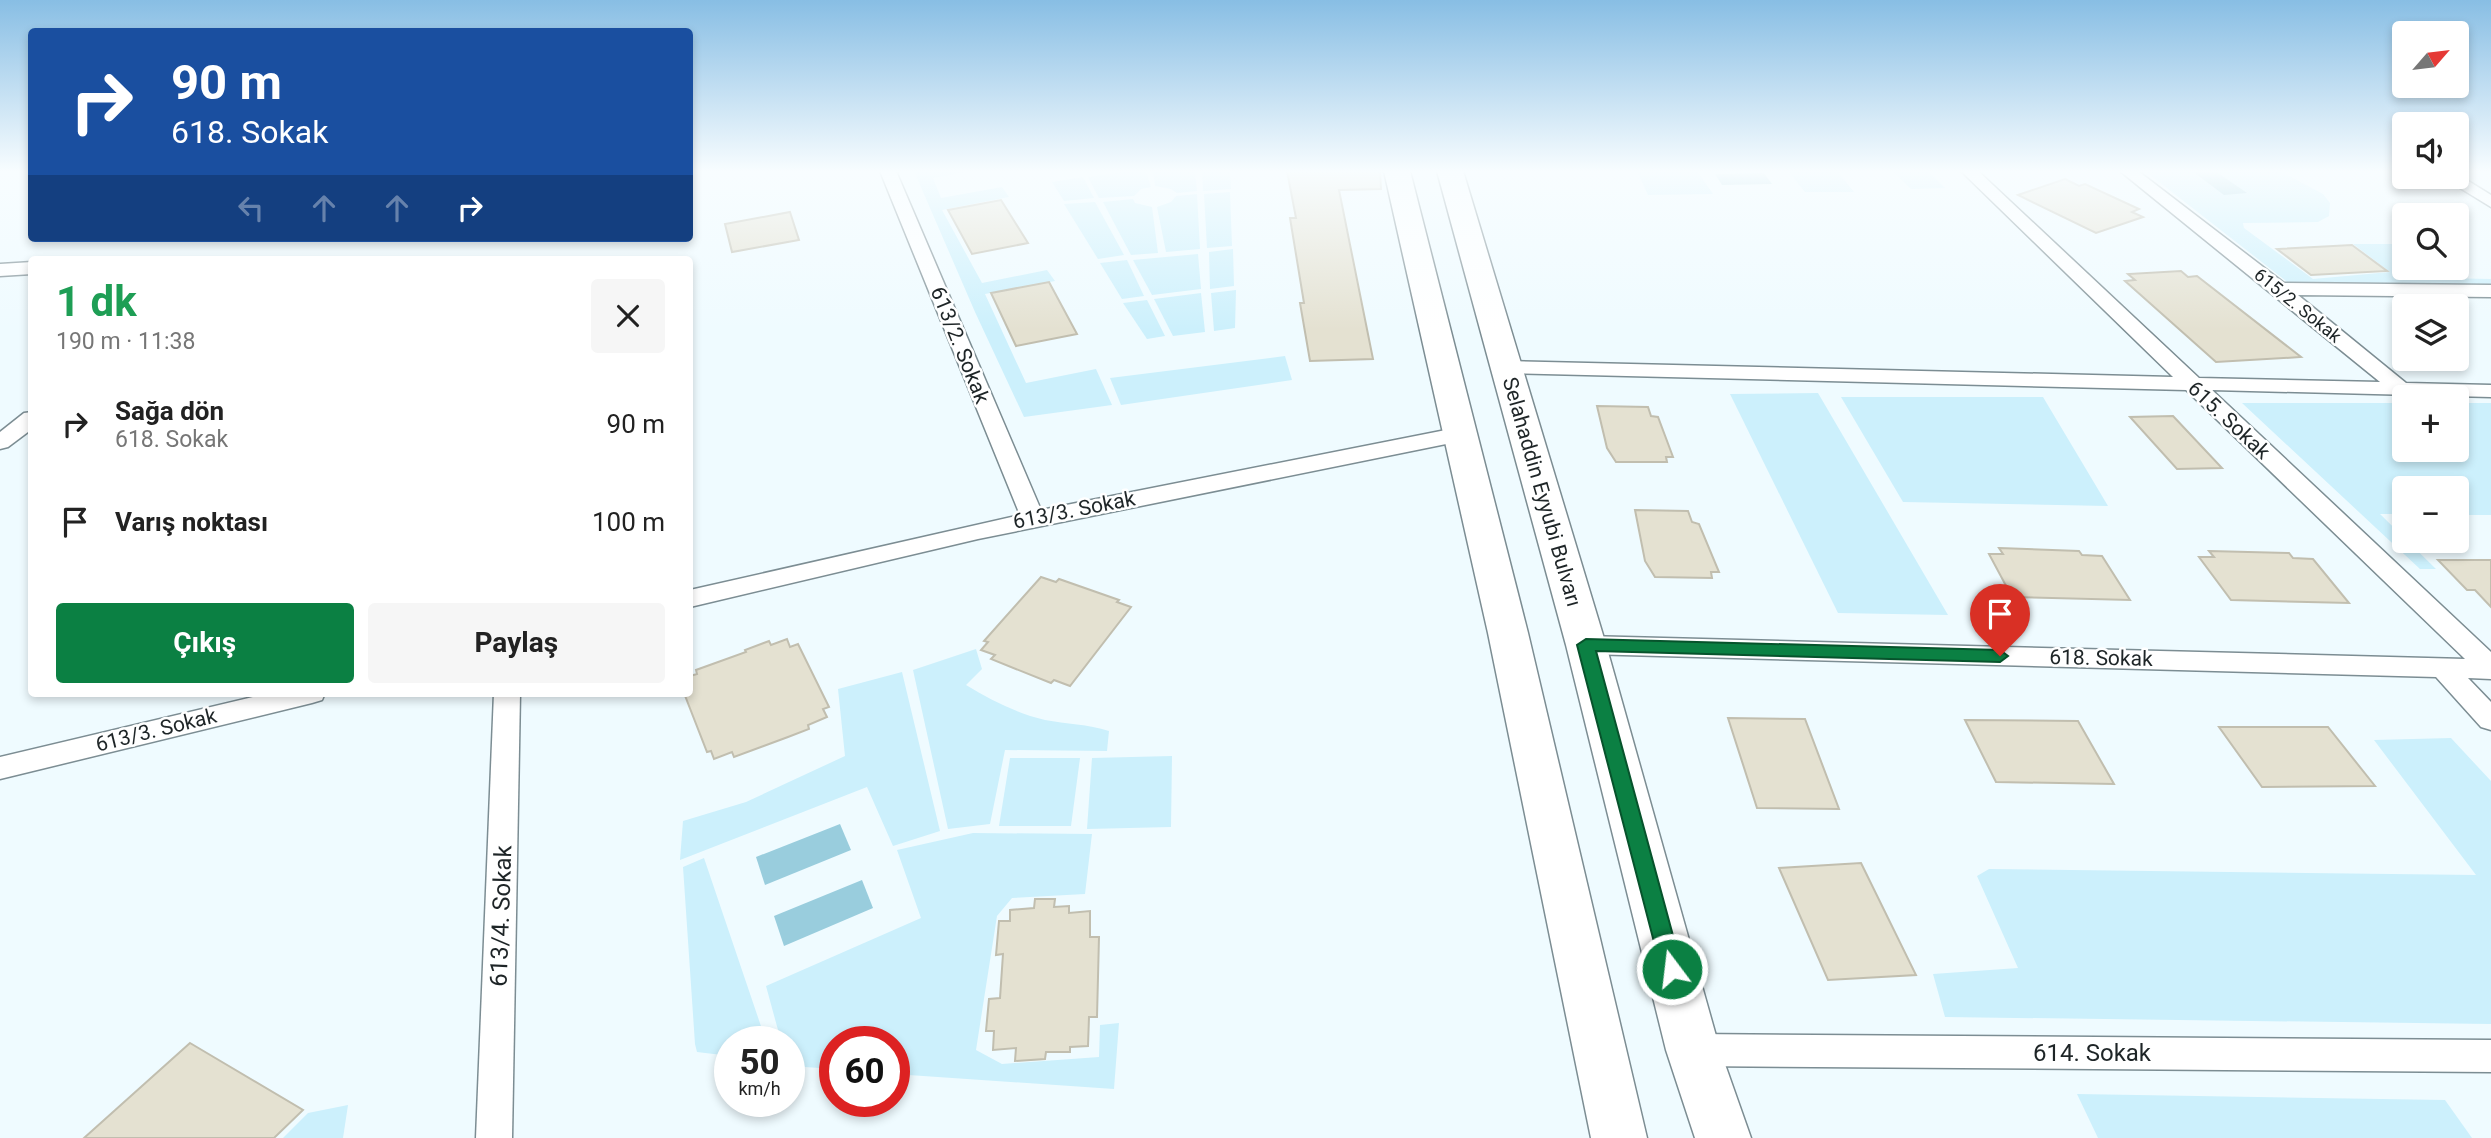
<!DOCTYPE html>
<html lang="tr">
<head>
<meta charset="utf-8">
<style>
	body { margin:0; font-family:Roboto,sans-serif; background:#f6f6f6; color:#222; height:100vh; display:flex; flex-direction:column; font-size:26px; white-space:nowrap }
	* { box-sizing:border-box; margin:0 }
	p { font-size:23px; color:#767676 }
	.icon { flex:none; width:38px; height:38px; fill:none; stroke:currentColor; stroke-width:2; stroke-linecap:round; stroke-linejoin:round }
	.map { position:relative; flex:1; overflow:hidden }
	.panel { position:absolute; left:28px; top:256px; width:665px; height:441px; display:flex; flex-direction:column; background:#fff; border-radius:7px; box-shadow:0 4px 10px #0003 }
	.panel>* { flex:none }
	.guide { position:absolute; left:28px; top:28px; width:665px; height:214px; border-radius:7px; box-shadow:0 4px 10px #0003; background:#1a4fa0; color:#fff; overflow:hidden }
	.needle { width:46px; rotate:62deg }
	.fabs { position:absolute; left:2392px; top:21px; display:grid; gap:14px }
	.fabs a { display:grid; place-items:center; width:77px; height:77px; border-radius:7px; background:#fff; box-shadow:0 4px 10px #0003; font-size:35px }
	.speed { position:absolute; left:714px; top:1026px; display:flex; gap:14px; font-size:35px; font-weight:700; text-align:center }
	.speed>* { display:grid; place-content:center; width:91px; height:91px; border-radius:50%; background:#fff; box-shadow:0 4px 10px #0003; line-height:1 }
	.speed small { font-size:18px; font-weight:400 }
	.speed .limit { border:10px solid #d22; background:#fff; color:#111 }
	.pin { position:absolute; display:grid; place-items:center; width:60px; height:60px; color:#fff; margin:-72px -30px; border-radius:50% 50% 50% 0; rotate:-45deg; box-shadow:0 0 7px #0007 }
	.pin .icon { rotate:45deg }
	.me { position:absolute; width:77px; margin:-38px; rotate:345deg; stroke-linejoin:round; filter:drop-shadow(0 0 5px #0008) }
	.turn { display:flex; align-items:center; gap:24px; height:147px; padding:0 28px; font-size:32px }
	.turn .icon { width:91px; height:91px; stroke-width:2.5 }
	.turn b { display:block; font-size:49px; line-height:60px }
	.lanes { display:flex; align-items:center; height:66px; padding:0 28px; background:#0003; justify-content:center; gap:35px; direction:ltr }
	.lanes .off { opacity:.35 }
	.round { display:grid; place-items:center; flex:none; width:74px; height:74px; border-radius:7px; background:#f6f6f6 }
	.head { display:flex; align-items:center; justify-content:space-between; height:119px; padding:0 28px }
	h1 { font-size:42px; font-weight:700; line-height:52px; color:#1e9e55 }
	.button { display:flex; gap:14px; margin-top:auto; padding:14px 28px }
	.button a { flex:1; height:80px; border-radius:7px; background:#0b8043; color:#fff; font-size:28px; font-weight:700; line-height:80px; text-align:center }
	.button a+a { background:#f6f6f6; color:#222 }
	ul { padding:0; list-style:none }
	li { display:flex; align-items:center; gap:21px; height:98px; padding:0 28px }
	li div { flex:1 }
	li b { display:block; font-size:26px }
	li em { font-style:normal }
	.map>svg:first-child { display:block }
	.green { fill:#ccf0fc }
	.water { fill:#99cddd }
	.building { fill:#e4e1d1; stroke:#c1beaf; stroke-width:2 }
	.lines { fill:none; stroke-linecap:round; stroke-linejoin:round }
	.street-casing { stroke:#7c8d93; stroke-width:3 }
	.primary-casing { stroke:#7c8d93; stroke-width:3 }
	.street { fill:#fff; fill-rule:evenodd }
	.primary { fill:#fff; fill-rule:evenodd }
	.route { fill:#0b8043; stroke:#07532c; stroke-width:2 }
	.labels { text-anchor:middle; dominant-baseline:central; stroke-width:5; stroke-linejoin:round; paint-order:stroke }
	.far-street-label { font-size:18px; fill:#1e2527; stroke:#fff }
	.street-label { font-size:21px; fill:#1e2527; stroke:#fff }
	.near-street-label { font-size:24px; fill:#1e2527; stroke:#fff }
</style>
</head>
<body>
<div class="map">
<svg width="2491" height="1138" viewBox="0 0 2491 1138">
	<rect width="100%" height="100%" fill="#effbff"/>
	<g class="green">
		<polygon points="914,171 972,171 933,178 941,198 1002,187 1009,197 942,210 982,283 1047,270 1055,281 985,294 1026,383 1096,369 1112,405 1024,417 975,312"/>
		<polygon points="1130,171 1146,171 1151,187 1141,189 1134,196 1099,198 1088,177"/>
		<polygon points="1153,171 1195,171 1197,191 1177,193 1171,189 1155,186"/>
		<polygon points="1202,171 1230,171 1231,189 1203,191"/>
		<polygon points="1637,171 1697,171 1713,194 1648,195"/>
		<polygon points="1788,171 1837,171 1854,192 1805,192"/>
		<polygon points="1893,171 1928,171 1945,188 1911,189"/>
		<polygon points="2145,171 2280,171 2323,194 2330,203 2329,216 2318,222 2243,223 2244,228 2313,279 2390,272 2353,244 2392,244 2404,253 2404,268 2424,268 2438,278 2491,279 2491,286 2290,284"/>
		<polygon points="1083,177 1094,198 1064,201 1052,182"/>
		<polygon points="1230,192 1232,246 1207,248 1204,194"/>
		<polygon points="1197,194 1200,249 1166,252 1157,207 1171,202 1176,196"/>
		<polygon points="1133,199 1135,203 1152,207 1158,253 1131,255 1103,202"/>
		<polygon points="1095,202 1124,255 1098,259 1064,204"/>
		<polygon points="1233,249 1234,286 1210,289 1209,252"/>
		<polygon points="1198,254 1201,289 1152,295 1133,260"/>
		<polygon points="1127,260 1144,296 1122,299 1100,263"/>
		<polygon points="1236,290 1235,328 1214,331 1211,293"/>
		<polygon points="1201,293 1205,332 1173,336 1154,299"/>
		<polygon points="1147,300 1165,336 1147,339 1123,303"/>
		<polygon points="1285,356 1292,380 1121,405 1110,378"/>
		<polygon points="1818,393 1948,615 1838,613 1730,394"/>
		<polygon points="1841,397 2043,397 2108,506 1903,502"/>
		<polygon points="2242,403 2404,403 2404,450 2457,450 2457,403 2491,403 2491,515 2457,515 2457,488 2404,488 2404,514 2380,514 2436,569 2420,569"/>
		<path d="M976,649L982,669L966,685C991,700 1016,713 1045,720C1066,724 1088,724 1109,731L1107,751L1005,750L990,824L948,829L913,670Z"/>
		<polygon points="902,672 940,831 893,846 867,787 680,860 683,821 746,802 845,756 838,689"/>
		<polygon points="2451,738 2491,781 2491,1024 1945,1017 1933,974 2018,968 1977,876 1989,869 2476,875 2374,740"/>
		<polygon points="1172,756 1171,827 1087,829 1092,758"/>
		<polygon points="1010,758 1080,758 1071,826 999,826"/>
		<polygon points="973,833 1092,834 1085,894 1012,898 997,916 976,1050 1002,1064 1099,1057 1100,1025 1119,1023 1114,1089 894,1074 894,1041 835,1041 835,1069 789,1066 789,1041 781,1041 766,986 921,918 897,850"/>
		<polygon points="704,858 766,1041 730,1041 730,1056 697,1052 695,1044 683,867"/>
		<polygon points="2077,1094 2445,1100 2472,1138 2098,1138"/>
		<polygon points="348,1105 343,1138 283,1138 308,1113"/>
	</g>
	<g class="water">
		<polygon points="2192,171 2215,171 2247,193 2224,195"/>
		<polygon points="1764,173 1772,184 1722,185 1715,174"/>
		<polygon points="840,824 851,850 765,885 756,857"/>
		<polygon points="862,880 873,908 784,946 774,916"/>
	</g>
	<g class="building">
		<polygon points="1287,171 1380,171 1381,189 1339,190 1373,359 1310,361 1300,303 1304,303 1290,218 1296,218"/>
		<polygon points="2065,179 2079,186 2085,184 2139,209 2132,212 2143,217 2096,233 2018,195"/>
		<polygon points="1001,200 1028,243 972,254 948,210"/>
		<polygon points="790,212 799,240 732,252 725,224"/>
		<polygon points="2352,245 2387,271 2311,275 2277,249"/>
		<polygon points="2181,271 2188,277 2197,276 2301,357 2216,362 2125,281 2135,280 2128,274"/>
		<polygon points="1049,282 1077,334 1016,346 991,293"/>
		<polygon points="1597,406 1648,407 1651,416 1658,417 1673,457 1666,457 1667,462 1616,462 1607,448"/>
		<polygon points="2173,416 2222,468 2177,469 2130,417"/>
		<polygon points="1635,510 1688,511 1692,522 1699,524 1719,572 1711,572 1712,578 1655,577 1645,561"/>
		<polygon points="1999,548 2079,551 2082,555 2102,556 2130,600 2012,597 1989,554 2003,554"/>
		<polygon points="2209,551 2289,553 2293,558 2313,559 2349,603 2231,600 2199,557 2214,557"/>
		<polygon points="2438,560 2491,560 2491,607 2475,590 2467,590"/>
		<polygon points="1041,577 1056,582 1059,579 1119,600 1117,602 1131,607 1070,686 1054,680 1051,683 991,659 995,655 981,650 988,642 984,641"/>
		<polygon points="787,639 790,647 798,644 829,707 823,709 827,717 808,725 809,729 788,737 734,757 732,752 714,759 711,751 707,752 684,693 690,693 690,676 697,674 696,670 746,652 745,650 769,641 771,645"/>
		<polygon points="1728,718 1805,719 1839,809 1757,808"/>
		<polygon points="1965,720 2078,721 2114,784 1996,782"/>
		<polygon points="2219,727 2328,727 2375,786 2262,787"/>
		<polygon points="1861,863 1916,975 1828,980 1779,868"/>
		<polygon points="1035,899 1055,899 1054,907 1069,906 1069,913 1090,911 1090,937 1099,937 1097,1017 1089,1017 1088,1046 1070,1047 1070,1052 1046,1052 1045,1059 1015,1061 1016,1048 993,1050 994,1031 986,1031 989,999 1000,998 1003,954 996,955 999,921 1010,921 1010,910 1034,908"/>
		<polygon points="190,1043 303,1110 274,1138 84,1138"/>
	</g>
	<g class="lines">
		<defs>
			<g id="street">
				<polygon points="880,171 896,171 1041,510 1461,427 1469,429 1472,434 1469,439 1461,441 978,539 690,607 690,590 1020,515"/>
				<polygon points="1961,171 1978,171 2199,378 2380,382 2120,171 2138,171 2284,283 2491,285 2491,297 2298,295 2406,383 2491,385 2491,397 2212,390 2491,652 2491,679 2468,678 2491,702 2491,730 2481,727 2436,677 1586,654 1577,652 1573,645 1577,638 1586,636 2465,659 2186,390 1506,373 1499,371 1496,367 1499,363 1506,361 2173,377"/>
				<polygon points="2457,174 2491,195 2491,207 2442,177 2457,177"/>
				<polygon points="32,262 32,274 0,276 0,264"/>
				<polygon points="32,412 32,429 8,447 0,449 0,432 24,413"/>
				<polygon points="270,693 325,693 322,700 312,703 0,779 0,757"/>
				<polygon points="494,693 520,693 512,1138 476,1138"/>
				<polygon points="1693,1034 2491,1040 2491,1072 1693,1066 1681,1061 1676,1050 1681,1039"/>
			</g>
			<g id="primary">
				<polygon points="1384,171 1410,171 1528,633 1647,1138 1591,1138 1488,633"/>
				<polygon points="1437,171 1463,171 1606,645 1720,1050 1751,1138 1695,1138 1666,1050 1566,645"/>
			</g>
		</defs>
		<use href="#street" class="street-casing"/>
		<use href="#primary" class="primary-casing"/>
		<use href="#street" class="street"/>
		<use href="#primary" class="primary"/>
	</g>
	<linearGradient id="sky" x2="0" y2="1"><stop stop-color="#88bee4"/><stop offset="0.52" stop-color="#f8fdff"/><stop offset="1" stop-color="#f8fdff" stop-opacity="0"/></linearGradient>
	<rect width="2491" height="330" fill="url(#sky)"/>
	<polygon class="route" points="1586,639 2000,650 2008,656 2000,662 1596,651 1682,969 1679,976 1672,978 1664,976 1661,969 1577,645"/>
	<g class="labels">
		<g class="far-street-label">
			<text transform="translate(2298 305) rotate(39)">615/2. Sokak</text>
		</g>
		<g class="street-label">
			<text transform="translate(960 345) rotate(68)">613/2. Sokak</text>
			<text transform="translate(2229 420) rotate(43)">615. Sokak</text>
			<text transform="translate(1542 492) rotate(74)">Selahaddin Eyyubi Bulvarı</text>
			<text transform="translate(1074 510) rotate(-11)">613/3. Sokak</text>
			<text transform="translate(2101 658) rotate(1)">618. Sokak</text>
			<text transform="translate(156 730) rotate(-14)">613/3. Sokak</text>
		</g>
		<g class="near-street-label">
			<text transform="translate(501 916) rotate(-88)">613/4. Sokak</text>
			<text x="2092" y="1053">614. Sokak</text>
		</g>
	</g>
</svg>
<div class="fabs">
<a><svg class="needle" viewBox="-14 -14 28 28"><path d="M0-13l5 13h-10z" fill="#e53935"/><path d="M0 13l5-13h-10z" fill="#767676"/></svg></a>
<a><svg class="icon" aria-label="sound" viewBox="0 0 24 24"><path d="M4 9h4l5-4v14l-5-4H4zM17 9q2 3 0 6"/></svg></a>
<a><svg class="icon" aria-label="search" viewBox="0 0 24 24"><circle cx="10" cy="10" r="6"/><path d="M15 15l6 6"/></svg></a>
<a><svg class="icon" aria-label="layers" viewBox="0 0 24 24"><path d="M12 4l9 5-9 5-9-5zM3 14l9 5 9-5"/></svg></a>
<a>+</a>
<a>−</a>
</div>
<div class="speed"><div>50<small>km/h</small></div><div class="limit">60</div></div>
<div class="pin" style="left:2000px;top:656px;background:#d93025"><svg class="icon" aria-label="arrive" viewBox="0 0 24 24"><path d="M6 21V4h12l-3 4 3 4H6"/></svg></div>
<svg class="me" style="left:1672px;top:969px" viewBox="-20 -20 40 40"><circle r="17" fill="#0b8043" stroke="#fff" stroke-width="3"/><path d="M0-11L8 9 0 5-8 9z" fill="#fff"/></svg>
<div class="guide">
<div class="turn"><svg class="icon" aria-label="right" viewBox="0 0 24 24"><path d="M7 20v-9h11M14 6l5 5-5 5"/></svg><div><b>90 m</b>618. Sokak</div></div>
<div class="lanes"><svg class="icon off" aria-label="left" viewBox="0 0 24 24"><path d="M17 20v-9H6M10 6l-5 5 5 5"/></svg><svg class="icon off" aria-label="ahead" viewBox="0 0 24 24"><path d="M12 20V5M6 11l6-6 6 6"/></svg><svg class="icon off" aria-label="ahead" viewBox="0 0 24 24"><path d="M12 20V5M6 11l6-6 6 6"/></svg><svg class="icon" aria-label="right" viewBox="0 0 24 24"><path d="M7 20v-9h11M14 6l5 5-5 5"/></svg></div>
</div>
<section class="panel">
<div class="head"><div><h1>1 dk</h1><p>190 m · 11:38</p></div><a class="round"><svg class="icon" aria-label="close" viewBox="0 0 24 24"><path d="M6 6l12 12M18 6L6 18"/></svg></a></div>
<ul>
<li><svg class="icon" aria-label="right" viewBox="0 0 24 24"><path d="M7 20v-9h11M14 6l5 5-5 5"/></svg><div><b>Sağa dön</b><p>618. Sokak</p></div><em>90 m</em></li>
<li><svg class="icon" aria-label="arrive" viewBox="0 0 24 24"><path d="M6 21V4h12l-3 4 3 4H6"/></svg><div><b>Varış noktası</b></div><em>100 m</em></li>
</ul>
<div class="button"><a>Çıkış</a><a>Paylaş</a></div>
</section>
</div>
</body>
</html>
